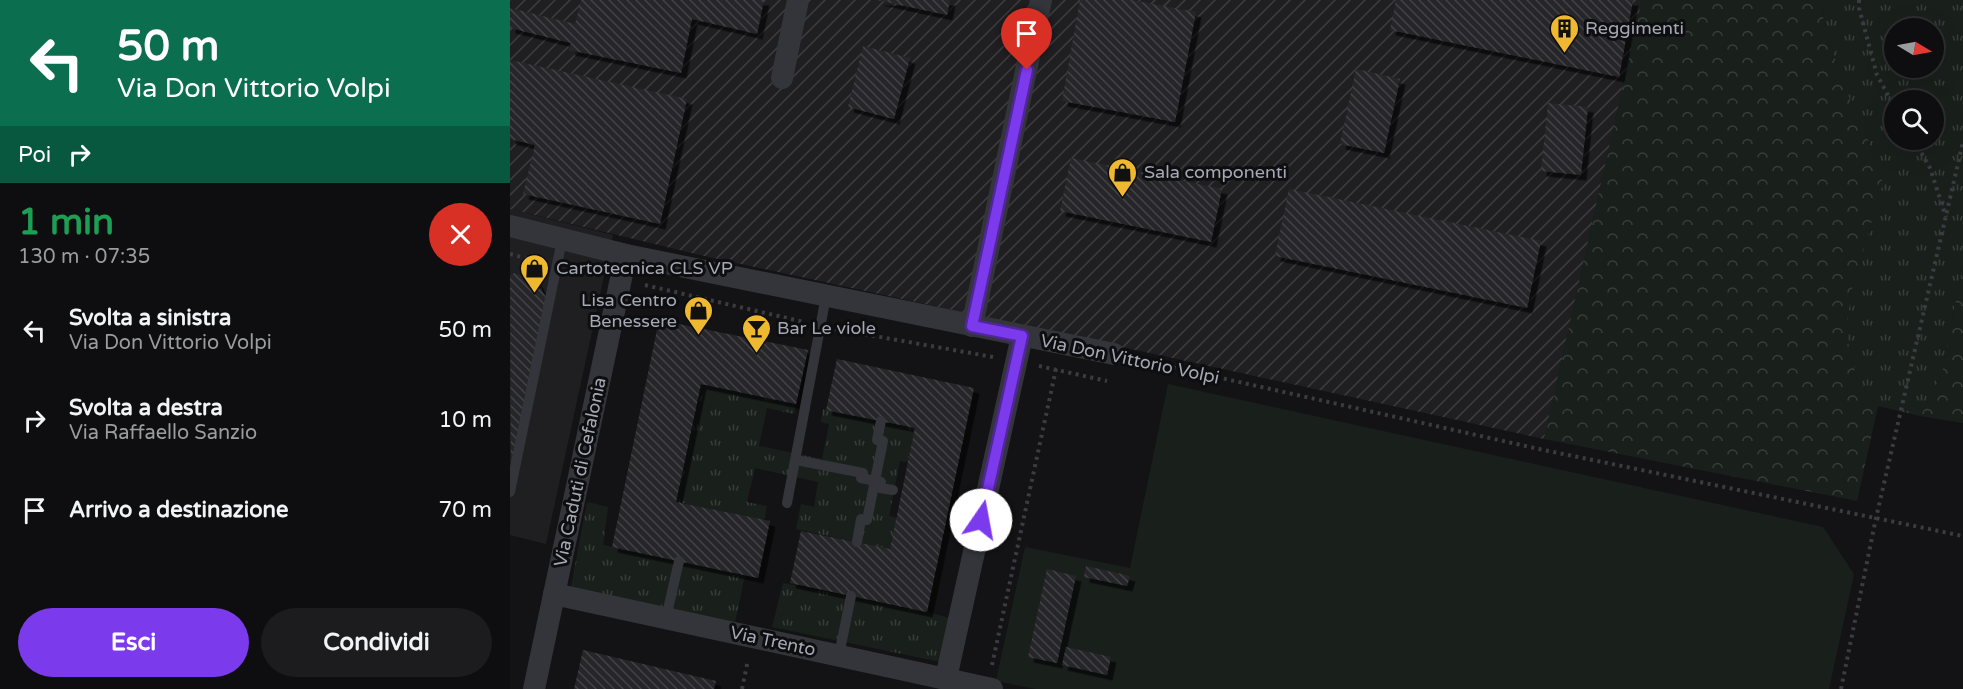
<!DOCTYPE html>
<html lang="it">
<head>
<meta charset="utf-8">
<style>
	body { margin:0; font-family:"Varela Round",sans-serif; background:#1c1c1e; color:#f1f3f6; height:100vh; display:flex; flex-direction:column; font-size:22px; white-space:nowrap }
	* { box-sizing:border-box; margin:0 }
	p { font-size:20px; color:#9b9c9f }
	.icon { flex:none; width:33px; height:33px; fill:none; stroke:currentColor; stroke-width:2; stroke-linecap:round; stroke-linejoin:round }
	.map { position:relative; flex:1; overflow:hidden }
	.panel { display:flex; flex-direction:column; background:#0e0e10; width:510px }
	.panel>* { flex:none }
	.guide { background:#0b6e4f; color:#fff; overflow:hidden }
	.needle { width:39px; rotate:100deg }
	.controls { position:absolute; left:1374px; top:18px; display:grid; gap:12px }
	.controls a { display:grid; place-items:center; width:60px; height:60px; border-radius:50%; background:#0e0e10; box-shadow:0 6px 24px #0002,0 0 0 2px #2e2e30; font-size:30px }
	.pin { position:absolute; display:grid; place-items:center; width:51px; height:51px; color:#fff; margin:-62px -26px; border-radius:50% 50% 50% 0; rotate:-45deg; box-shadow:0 0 6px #0007 }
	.pin .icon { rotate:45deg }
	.me { position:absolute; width:66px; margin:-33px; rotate:12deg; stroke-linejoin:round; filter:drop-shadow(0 0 4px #0008) }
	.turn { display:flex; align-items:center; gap:21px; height:126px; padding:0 18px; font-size:27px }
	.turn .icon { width:78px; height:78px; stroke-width:2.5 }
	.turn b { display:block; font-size:42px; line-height:51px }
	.then { display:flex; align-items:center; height:57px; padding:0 18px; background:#0003; gap:12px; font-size:22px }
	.round { display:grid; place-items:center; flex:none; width:63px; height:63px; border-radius:32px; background:#1c1c1e }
	.overview { display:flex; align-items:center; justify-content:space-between; height:102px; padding:0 18px }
	h1 { font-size:36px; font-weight:700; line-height:45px; color:#1e9e55 }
	.button { display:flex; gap:12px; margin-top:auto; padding:12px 18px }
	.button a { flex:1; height:69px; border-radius:36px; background:#7c3aed; color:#fff; font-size:24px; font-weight:700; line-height:69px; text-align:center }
	.button a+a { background:#1c1c1e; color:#f1f3f6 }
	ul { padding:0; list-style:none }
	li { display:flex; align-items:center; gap:18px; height:90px; padding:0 18px }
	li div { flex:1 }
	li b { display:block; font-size:22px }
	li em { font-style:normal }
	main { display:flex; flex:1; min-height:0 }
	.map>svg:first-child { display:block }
	.built { fill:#1f1f22 }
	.industrial { fill:url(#industrial-furrows) }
	.grass { fill:url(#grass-tufts); fill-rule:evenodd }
	.forest { fill:url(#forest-crowns) }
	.pitch { fill:#19201b }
	.building { fill:url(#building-back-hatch); filter:url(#shadow) }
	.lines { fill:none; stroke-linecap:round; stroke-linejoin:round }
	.path { stroke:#3a3c41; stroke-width:4; stroke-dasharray:3 4.5; stroke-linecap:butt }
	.service { stroke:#34353a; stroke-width:10 }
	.minor { stroke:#34353a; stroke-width:22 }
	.route-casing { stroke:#51269a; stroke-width:15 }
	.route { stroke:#7c3aed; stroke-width:10 }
	.labels { text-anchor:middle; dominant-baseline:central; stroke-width:6; stroke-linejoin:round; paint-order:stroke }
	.poi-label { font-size:18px; fill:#a5a9b5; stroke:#0e0e10; text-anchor:start }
	.street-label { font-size:18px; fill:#a5a9b5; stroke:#0e0e10 }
</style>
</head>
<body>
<main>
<section class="panel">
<div class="guide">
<div class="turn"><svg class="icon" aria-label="left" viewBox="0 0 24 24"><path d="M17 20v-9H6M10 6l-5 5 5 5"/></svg><div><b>50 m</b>Via Don Vittorio Volpi</div></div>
<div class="then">Poi<svg class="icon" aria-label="right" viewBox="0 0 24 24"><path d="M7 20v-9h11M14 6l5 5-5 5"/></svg></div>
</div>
<div class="overview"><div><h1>1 min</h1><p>130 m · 07:35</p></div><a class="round" style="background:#d93025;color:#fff"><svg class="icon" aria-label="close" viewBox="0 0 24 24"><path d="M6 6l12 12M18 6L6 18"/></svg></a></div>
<ul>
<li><svg class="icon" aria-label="left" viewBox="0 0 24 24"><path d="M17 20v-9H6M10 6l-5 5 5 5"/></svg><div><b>Svolta a sinistra</b><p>Via Don Vittorio Volpi</p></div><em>50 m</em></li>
<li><svg class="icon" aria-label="right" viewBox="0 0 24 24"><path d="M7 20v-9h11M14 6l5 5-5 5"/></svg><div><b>Svolta a destra</b><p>Via Raffaello Sanzio</p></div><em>10 m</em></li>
<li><svg class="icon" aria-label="arrive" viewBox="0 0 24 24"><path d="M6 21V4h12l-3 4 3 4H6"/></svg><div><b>Arrivo a destinazione</b></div><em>70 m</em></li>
</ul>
<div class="button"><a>Esci</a><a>Condividi</a></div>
</section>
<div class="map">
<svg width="1453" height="689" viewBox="0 0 1453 689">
	<defs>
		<pattern id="industrial-furrows" width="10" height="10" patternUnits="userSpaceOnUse" patternTransform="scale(1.5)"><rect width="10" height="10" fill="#1f1f22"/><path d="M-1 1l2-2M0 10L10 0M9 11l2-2" fill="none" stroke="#3d3d40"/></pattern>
		<pattern id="grass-tufts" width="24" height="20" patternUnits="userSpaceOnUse" patternTransform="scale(1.5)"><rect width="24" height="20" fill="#19201b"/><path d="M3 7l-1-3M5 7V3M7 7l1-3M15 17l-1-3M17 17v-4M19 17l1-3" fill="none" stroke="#373e3a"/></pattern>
		<pattern id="forest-crowns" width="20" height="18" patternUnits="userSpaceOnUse" patternTransform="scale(1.5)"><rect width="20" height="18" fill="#19201b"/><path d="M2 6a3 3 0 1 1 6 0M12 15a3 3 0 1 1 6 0" fill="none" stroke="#373e3a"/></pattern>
		<pattern id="building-back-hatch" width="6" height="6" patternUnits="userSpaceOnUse" patternTransform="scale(1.5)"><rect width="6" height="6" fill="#262629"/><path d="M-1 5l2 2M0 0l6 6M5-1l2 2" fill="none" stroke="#424346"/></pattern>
		<filter id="shadow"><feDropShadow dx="5.5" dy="5.5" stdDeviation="0" flood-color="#0009"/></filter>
	</defs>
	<rect width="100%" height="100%" fill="#131315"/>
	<polygon class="built" points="0,209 103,235 36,544 0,535"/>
	<polygon class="industrial" points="0,0 1132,0 1034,439 190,255 0,209"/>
	<g class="grass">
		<path d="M1314,0H1453V263L1432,374L1410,416L1368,406L1347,379L1336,334L1341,292L1362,219L1361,151L1356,135L1334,87L1313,19ZM1384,28H1424V68H1384ZM1384,100H1424V140H1384Z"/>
		<polygon points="191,384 286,404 284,414 257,408 249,446 312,459 319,424 311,422 313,409 405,428 398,462 390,461 379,516 387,518 380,549 286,529 291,504 304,507 308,482 245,468 237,502 257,506 254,520 166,502"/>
		<polygon points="77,502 98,507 93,545 235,575 223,632 59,597"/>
		<polygon points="273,583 417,612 440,618 431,662 262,627"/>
	</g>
	<g class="forest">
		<polygon points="1132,0 1314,0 1313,19 1334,87 1356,135 1373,183 1341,292 1336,334 1347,379 1368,406 1347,501 1034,439"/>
		<polygon points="1453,263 1453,423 1410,416 1432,374"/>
	</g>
	<polygon class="pitch" points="658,384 1313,527 1344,574 1319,689 526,689 486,681 515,547 620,568"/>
	<g class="building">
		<polygon points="71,0 254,0 247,34 182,19 171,73 59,50 61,43 0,28 0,8 65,24"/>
		<polygon points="367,0 440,0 437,15"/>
		<polygon points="570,0 621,0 686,12 665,122 552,101"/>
		<polygon points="886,0 1123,0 1109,77 880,30"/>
		<polygon points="353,46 400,58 384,119 338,107"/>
		<polygon points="0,60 177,99 150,224 13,194 25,145 0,139"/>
		<polygon points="846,69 890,79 874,153 830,144"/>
		<polygon points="1038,103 1078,107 1071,175 1031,171"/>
		<polygon points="561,158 712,189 701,242 550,211"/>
		<polygon points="779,189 1031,241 1017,308 765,256"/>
		<polygon points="4,273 25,279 37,299 1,463 0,276"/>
		<polygon points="149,320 298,350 286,404 191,384 166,502 260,521 248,578 102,547"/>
		<polygon points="327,359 464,388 417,612 280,583 291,531 380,549 405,428 316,410"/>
		<polygon points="576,566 620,576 617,586 574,577"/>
		<polygon points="537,569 566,576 547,663 518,657"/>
		<polygon points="556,647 601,657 597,675 552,665"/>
		<polygon points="73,650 206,681 204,689 64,689"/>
	</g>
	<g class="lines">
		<g class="path">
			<polyline points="1349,0 1349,8 1367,75 1384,106"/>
			<polyline points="1404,140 1420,168 1436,217"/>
			<polyline points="0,254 31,262"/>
			<polyline points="62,269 87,275"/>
			<polyline points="135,285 294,322"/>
			<polyline points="325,329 483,357"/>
			<polyline points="626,359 1029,449 1453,536"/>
			<polyline points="529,366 597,381"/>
			<polyline points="482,665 546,369"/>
			<polyline points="232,689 238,660"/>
			<polyline points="1331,689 1366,518 1453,142"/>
		</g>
		<g class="service">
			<polyline points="286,460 353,473 351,478 371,482 370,488 383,490"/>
			<polyline points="0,492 52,240"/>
			<polyline points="277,503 316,296"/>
			<polyline points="347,542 351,519 357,520 373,441 367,440 371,421"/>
			<polyline points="156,618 169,561"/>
			<polyline points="329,655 341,596"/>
		</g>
		<g class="minor">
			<polyline points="272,78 288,0"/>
			<polyline points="0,226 116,255 604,354"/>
			<polyline points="462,326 531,0"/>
			<polyline points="44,594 482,689"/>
			<polyline points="436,678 512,336"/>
			<polyline points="24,689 116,255"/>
		</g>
	</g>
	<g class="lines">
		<defs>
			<polyline id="route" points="471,520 512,336 462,326 517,70"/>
		</defs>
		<use href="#route" class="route-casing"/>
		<use href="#route" class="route"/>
	</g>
	<defs>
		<symbol id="building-pin" viewBox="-11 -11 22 30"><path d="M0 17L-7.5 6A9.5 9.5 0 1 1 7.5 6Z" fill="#efb831" stroke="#0e0e10"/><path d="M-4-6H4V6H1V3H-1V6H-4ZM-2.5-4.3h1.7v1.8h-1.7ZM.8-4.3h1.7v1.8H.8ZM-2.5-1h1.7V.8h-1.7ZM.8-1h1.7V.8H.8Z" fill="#111"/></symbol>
		<symbol id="shop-pin" viewBox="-11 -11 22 30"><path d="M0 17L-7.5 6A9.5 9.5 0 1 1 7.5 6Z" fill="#efb831" stroke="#0e0e10"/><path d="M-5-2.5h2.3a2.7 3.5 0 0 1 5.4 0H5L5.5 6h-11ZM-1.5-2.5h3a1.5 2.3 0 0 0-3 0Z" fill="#111"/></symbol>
		<symbol id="bar-pin" viewBox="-11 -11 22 30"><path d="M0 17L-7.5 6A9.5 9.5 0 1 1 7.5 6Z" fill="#efb831" stroke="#0e0e10"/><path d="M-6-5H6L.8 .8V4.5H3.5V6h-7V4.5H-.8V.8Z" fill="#111"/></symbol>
	</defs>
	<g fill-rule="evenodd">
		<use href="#building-pin" x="1038" y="12" width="33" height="45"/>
		<use href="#shop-pin" x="596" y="156" width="33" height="45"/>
		<use href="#shop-pin" x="8" y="252" width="33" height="45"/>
		<use href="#shop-pin" x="172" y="294" width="33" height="45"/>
		<use href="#bar-pin" x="230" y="312" width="33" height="45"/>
	</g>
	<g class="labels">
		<g class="poi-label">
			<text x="1075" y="28">Reggimenti</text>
			<text x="634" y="172">Sala componenti</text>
			<text x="46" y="268">Cartotecnica CLS VP</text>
			<text x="167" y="300" text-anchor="end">Lisa Centro<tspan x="167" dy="21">Benessere</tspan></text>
			<text x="267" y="328">Bar Le viole</text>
		</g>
		<g class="street-label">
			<text transform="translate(620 359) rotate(12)">Via Don Vittorio Volpi</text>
			<text transform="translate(70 472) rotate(-78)">Via Caduti di Cefalonia</text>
			<text transform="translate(263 641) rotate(12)">Via Trento</text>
		</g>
	</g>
</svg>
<div class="controls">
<a><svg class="needle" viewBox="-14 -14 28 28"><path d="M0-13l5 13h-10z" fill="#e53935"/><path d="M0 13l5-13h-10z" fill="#9b9c9f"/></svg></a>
<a><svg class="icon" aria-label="search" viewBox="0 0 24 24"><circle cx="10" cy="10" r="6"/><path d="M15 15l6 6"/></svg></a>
</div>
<div class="pin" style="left:517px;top:70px;background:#d93025"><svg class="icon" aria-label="arrive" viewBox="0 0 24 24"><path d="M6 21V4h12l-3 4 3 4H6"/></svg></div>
<svg class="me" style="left:471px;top:520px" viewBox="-20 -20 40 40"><circle r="19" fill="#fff"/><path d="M0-13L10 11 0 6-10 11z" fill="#7c3aed"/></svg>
</div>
</main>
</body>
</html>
